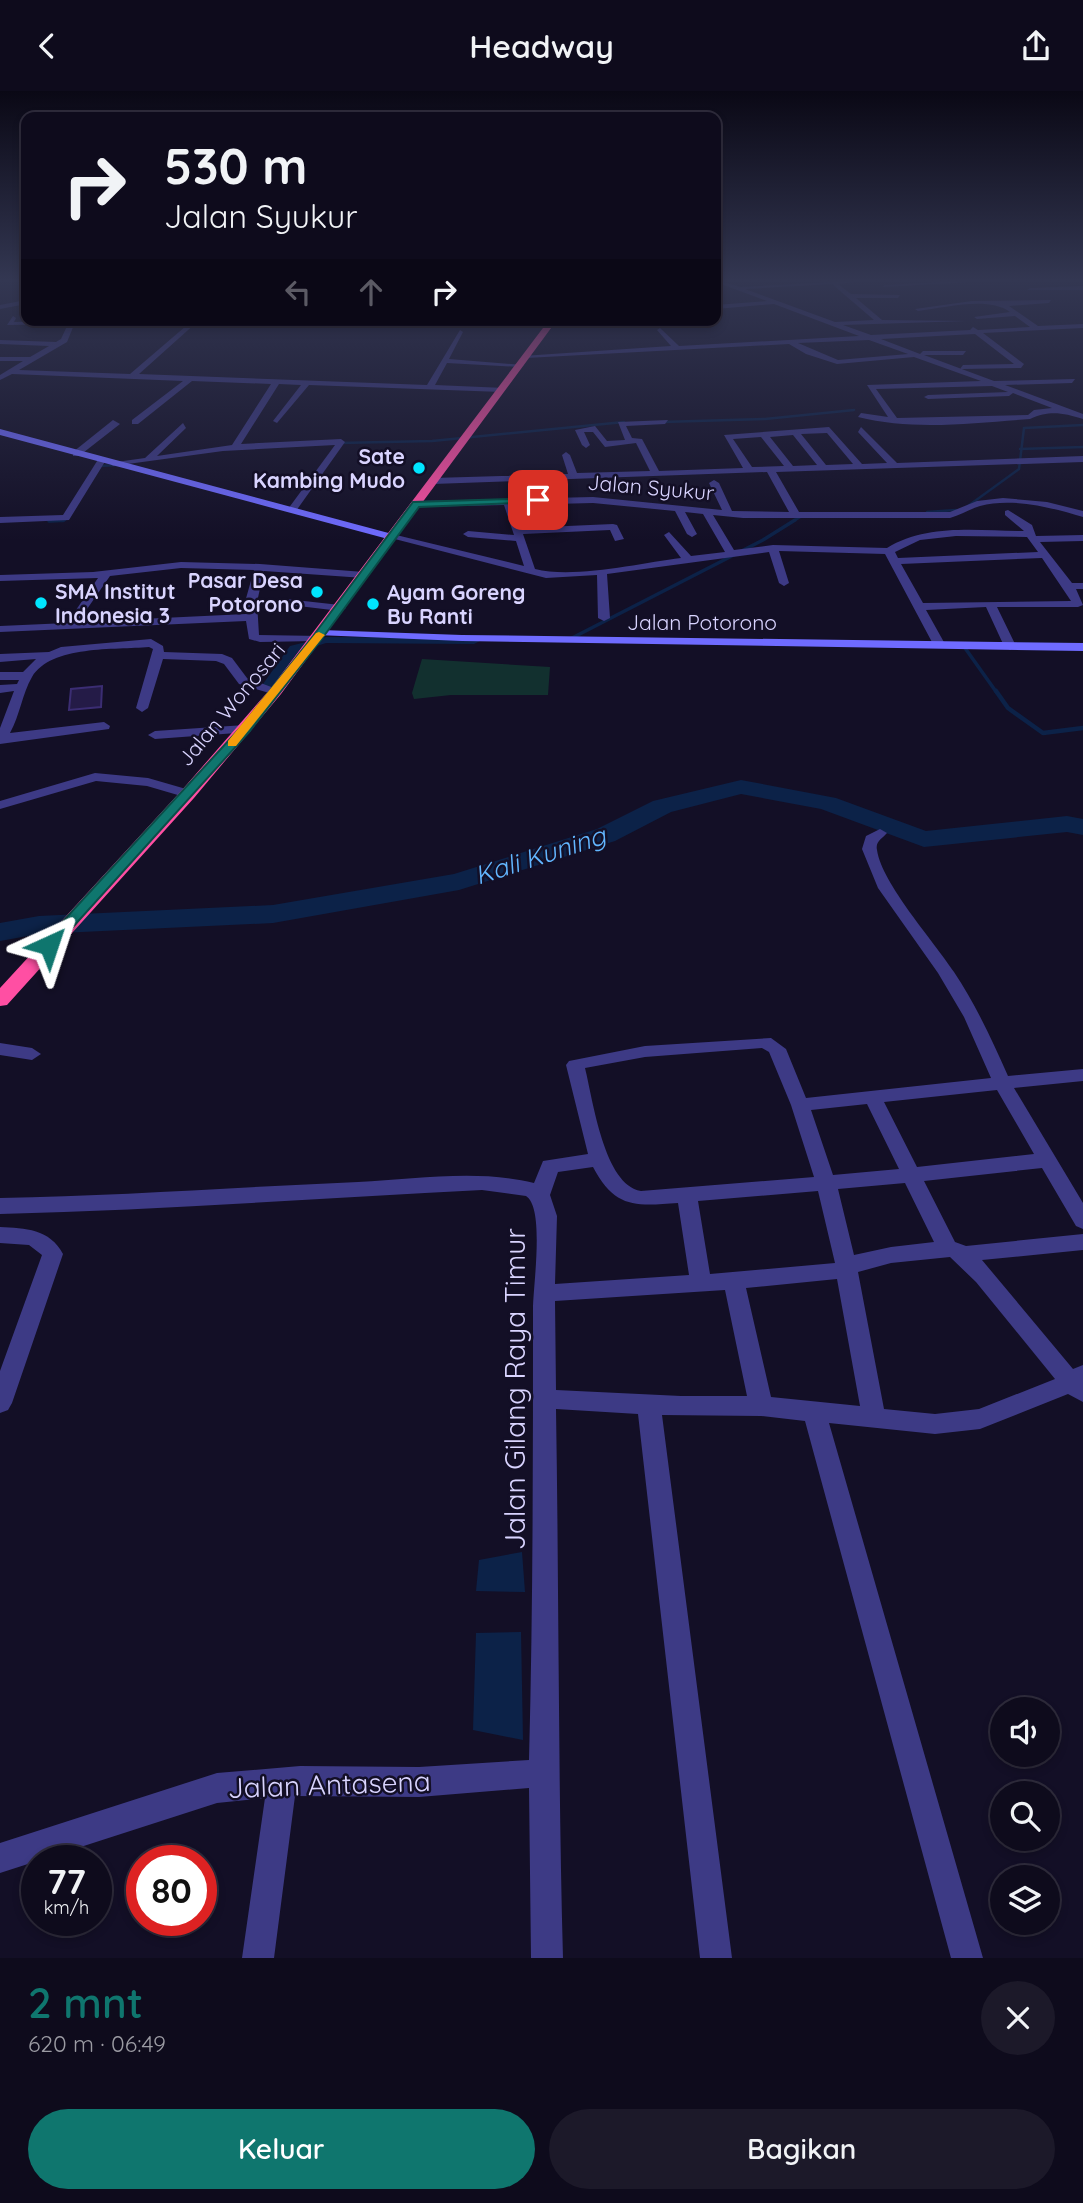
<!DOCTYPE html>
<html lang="id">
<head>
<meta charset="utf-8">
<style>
	body { margin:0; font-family:Quicksand,sans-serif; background:#1c1929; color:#f1f3f6; height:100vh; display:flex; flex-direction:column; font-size:26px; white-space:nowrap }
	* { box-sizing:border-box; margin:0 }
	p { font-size:23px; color:#9b9ba3 }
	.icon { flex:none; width:38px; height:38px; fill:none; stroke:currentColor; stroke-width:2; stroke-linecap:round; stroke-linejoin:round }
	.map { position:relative; height:1867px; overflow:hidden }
	.sheet { display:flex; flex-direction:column; background:#0e0b1c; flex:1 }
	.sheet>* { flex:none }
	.hud { position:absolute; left:21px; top:21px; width:700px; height:214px; border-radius:14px; box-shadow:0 4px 10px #0003,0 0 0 2px #2e2b3b; background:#0e0b1c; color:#f1f3f6; overflow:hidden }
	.tools { position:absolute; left:990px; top:1606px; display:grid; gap:14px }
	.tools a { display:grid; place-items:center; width:70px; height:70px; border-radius:50%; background:#0e0b1c; box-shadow:0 4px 10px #0003,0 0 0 2px #2e2b3b; font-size:35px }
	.speed { position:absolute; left:21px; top:1754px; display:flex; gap:14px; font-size:35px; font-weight:700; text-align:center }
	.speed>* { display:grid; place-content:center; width:91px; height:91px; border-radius:50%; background:#0e0b1c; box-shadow:0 4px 10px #0003,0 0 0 2px #2e2b3b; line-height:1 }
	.speed small { font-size:18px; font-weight:400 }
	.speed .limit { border:10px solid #d22; background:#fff; color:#111 }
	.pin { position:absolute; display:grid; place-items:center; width:60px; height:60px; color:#fff; margin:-30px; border-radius:14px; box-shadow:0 4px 10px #0006 }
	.me { position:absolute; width:77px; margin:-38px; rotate:42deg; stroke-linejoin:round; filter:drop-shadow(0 0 5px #0008) }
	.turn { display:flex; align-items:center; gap:24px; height:147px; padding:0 28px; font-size:32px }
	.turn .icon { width:91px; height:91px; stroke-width:2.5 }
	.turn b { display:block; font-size:49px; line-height:60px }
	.lanes { display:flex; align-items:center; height:66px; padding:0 28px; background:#0003; justify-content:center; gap:35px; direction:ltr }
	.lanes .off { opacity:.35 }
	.round { display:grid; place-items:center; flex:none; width:74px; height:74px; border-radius:37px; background:#1c1929 }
	.headline { display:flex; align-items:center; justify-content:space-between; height:119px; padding:0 28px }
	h1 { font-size:42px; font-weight:600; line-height:52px; color:#0f766e }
	.cta { display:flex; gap:14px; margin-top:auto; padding:14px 28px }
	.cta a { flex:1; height:80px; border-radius:42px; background:#0f766e; color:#fff; font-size:28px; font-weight:600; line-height:80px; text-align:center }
	.cta a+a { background:#1c1929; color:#f1f3f6 }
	header { display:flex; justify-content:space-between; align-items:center; height:91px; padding:0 28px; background:#0e0b1c; font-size:32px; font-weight:600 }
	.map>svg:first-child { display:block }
	.green { fill:#12302f }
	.water { fill:#0c2248 }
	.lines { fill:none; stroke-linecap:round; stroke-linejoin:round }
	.stream-far2 { stroke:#0c2248; stroke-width:2.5 }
	.stream-far1 { stroke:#0c2248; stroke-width:3.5 }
	.stream { stroke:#0c2248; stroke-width:4.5 }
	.canal { fill:#0c2248; fill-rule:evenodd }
	.river { fill:#0c2248; fill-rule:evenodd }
	.building { fill:#241b47; stroke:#3b2d73; stroke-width:2 }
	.street { fill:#3d3a85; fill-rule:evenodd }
	.secondary { fill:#6f6bff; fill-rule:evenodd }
	.highway { fill:#ff4fa3; fill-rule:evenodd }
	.route { fill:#0f766e; stroke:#0a4d48; stroke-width:2 }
	.slow { fill:#f59e0b }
	.poi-dot { fill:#00e5ff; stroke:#130f26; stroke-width:2.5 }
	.labels { text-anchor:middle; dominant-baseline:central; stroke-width:5; stroke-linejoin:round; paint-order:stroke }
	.far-poi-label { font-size:21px; font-weight:bold; fill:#d9d4ff; stroke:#130f26; text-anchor:end }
	.far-street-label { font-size:21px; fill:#d9d4ff; stroke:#130f26 }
	.water-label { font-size:26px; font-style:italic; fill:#62b6ff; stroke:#130f26 }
	.near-street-label { font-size:28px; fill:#d9d4ff; stroke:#130f26 }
</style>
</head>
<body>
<header><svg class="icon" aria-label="back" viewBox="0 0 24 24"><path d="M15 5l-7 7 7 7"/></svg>Headway<svg class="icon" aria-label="share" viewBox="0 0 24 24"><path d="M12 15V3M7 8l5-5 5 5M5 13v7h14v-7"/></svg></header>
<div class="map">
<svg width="1083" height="1867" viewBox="0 0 1083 1867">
	<rect width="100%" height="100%" fill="#130f26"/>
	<polygon class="green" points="422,568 550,576 548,604 451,604 414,608 412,602"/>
	<g class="water">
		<polygon points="522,1461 525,1501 476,1500 479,1469"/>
		<polygon points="521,1541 523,1649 473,1639 476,1542"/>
	</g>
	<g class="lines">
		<g class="stream-far2">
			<polyline points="662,331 765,328 854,319"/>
			<polyline points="339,352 432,350 624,331"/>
			<polyline points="1020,358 1083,356"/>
			<polyline points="97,378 100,375 117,374"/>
			<polyline points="968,415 1019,378 1024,337 1083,334"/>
			<polyline points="927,421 956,419"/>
			<polyline points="49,430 63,430 69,426"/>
			<polyline points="792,431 802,425"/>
		</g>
		<g class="stream-far1">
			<polyline points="49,430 64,429"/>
			<polyline points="570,548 763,449 795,429"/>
			<polyline points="965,557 997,602"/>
		</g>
		<polyline class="stream" points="996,600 1008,617 1043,642 1083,637"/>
		<polygon class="canal" points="326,546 474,547 480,550 474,553 326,552 298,561 273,596 265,596 263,593 290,555"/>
		<polygon class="river" points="741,689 836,707 926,740 1067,725 1083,728 1083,744 1067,741 924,756 821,718 741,703 671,721 615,750 459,799 273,832 39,843 0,850 0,832 39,825 273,814 454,783 597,738 653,710"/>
	</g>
	<polygon class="building" points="102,595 101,616 69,619 71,598"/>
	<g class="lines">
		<g class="street">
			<path d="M716,189L741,196L871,189L838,193L851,203L900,204L898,207H856L882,229L967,230L843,234L871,244L970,239L973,236L978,239L1030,236L1015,225L977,228L974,226L1010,221C988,205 945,217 918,220L915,218L972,210L1051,209L1049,212L1009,215L1038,235L1083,233V237L983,242L1024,273L1021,277L960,278L963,274L1014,273L975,243L881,248L920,263L923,260H966L963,264H924L994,290L1075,288L1072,292L1005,294L1083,323V328C1063,322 1050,319 1030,328C974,332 913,340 858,326L861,322L888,326L867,294L981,290L914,266L837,273L806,263L789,253L526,267L522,265L671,255L657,239L660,237L679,255L859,245L774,213L716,218V214L767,210L716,191ZM832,193L874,229L835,231L745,198ZM869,249L908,263L838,269L798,252ZM992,295L1008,301L928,304L924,306L928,308L1009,305L1013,302L1052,317L1034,319L1028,324L897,327L876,298Z"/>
			<polygon points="980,189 1007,189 882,196 885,194"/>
			<polygon points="1083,195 1083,199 1027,199 1030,197"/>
			<polygon points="26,209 26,213 0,218 0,214"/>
			<polygon points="13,225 16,227 14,231 76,229 67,251 19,279 130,283 193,229 197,231 139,283 427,294 460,239 463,241 449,268 524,274 520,276 447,272 435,294 505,297 502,301 309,294 277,332 273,330 301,294 279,293 241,353 341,348 345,351 296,420 293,421 288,418 335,354 223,360 113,375 109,372 145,367 183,332 186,337 157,365 232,354 271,293 192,290 138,333 132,333 132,329 183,290 12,283 0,289 0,284 23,270 0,270 0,266 30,266 49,255 0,253 0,249 56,251 61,248 68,233 7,234"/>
			<polygon points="113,329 120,333 79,365 73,365 73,361"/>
			<path d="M668,329L665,333L626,335L632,347L642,348L659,380L743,377L724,344L829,336L862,373L887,372L858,341L861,336L897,372L1083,365V371L776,381L799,421H950L977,410L1003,407L1047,411L1083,420V426C1053,417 1012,406 980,415C970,418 961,424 950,427H743L713,424L734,459L773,454L887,457C927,432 979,440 1024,440L1005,424V420L1008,419L1032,434L1036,445L1083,444V450L1040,451L1072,492H1083V498H1076L1083,514L1078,516H997L1016,555L1010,559L1004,555L986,516L926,519L945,553L939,557L933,553L885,463L779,460L789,492L784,495L779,492L769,461L607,483L610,527L604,530L598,527L597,484L546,487L387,446L392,443L524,475L516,450L468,446L463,443L468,440L514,444L504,414L417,416L412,413L417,410L593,406L722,419L709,392L714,389L719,392L732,420L789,421L767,381L433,393L428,390L433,387L568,383L562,364L566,361L570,364L577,382L650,380L636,352L605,356L593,341H584L590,354L586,357L582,354L575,339L595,335L607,350L625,349L618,331ZM827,342L853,373L826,374L801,343ZM793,344L817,374L793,375L770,346ZM761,346L784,375L752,376L733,348ZM593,412L675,420L687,443L692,446L697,443L685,421L703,423L725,461L691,465L669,441L664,444L681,467C640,472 574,488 535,478L523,443L610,439L615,450L624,448L617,434L613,433L522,437L514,414ZM956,445L1027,446L1038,461L898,467L895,461L920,449ZM1042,467L1071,510L923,512L901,473Z"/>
			<polygon points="99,367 106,369 69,429 0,432 0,426 63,424"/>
			<path d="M181,471L260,473L364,481L369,484L364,487L264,480L257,511L259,544L321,545V549L317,550L260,551L249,548L246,530L0,541V535L67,532L98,487L0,490V484L93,481ZM181,477L254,479L245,511L246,523L78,531L110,485Z"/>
			<polygon points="286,508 340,514 346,517 340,520 282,513 282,509"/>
			<path d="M151,548L163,555L164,561L222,563L232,567L247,587L282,600L276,604L239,593L224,573L216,570L163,568L148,617L142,621L136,617L153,558L149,556C115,559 51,554 32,586C22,603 20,624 10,642L104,631L110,635L109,638L0,653V637L14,600L0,602V594L17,593L19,589H0V581H23L36,568L0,571V563L49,561L61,556Z"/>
			<polygon points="245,634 252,638 250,641 155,648 148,644 155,640"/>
			<polygon points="95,682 148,687 193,700 195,703 188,707 147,695 96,690 0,718 0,710"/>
			<path d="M880,738L887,742C883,747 875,750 877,759C882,793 934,850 954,881C976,914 992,949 1008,985L1083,978V990L1014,997L1083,1112V1138L1076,1135L1042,1077L924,1090L955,1151L966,1155L1083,1143V1159L982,1169L1073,1278L1083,1274V1311L1068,1303L980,1338L935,1343L829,1332L983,1867H951L805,1330L761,1325L662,1324L732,1867H700L638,1323L556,1318C559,1501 558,1684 563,1867H531L529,1697L419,1706L295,1705L274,1867H242L265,1707L217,1712L0,1782V1752L217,1682L300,1675L419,1676L529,1669C533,1518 533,1368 533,1218C533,1195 545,1117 526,1105L482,1099C321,1107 161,1119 0,1123V1107C120,1105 239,1096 358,1091C416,1088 478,1078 534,1092L543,1070L588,1063L566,974L569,970L645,955L771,947L786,958L806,1007L991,987L964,926L938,882L878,797L862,758L866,745ZM762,957L769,961L791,1014L814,1086L641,1100C604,1094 593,1009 585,977L645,966ZM997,999L1034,1063L917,1076L884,1011ZM867,1013L899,1078L833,1084L811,1019ZM593,1076C615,1118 636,1115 678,1112L689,1184L555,1193L557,1125L550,1104L558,1081ZM905,1092L934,1151L891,1156L854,1164L838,1098ZM818,1100L835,1172L710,1183L698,1110ZM950,1166L976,1191L1055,1288L979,1318L935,1323L884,1318L858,1181L891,1172ZM837,1188L860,1315L771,1306L746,1197ZM725,1199L747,1305H681L556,1299L555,1210Z"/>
			<polygon points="0,952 32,957 41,963 32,969 0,964"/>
			<path d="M0,1136C25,1137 50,1138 63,1163L12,1312L8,1319L0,1322V1280L42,1164L29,1154L0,1152Z"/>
		</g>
		<g class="secondary">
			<polygon points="0,338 396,444 397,446 388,448 0,344"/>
			<polygon points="321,539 462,544 1083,552 1083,560 462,550 317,544 315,542"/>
		</g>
		<polygon class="highway" points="549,229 557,229 281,603 194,707 7,914 0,915 0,897 182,699 271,597"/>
	</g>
	<linearGradient id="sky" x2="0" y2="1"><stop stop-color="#0a0815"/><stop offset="0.42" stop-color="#333752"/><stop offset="1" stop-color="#333752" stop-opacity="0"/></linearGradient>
	<rect width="1083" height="450" fill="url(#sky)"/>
	<polygon class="route" points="538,407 541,411 419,416 321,549 249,641 54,857 44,857 41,854 44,851 241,636 313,545 413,411"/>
	<polygon class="slow" points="319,541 325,544 323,546 236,655 228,655 228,650 316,542"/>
	<g class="poi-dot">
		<circle cx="419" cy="377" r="7"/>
		<circle cx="317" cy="501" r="7"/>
		<circle cx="41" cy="512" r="7"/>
		<circle cx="373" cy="513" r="7"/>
	</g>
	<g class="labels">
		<g class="far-poi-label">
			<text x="405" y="365">Sate<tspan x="405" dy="24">Kambing Mudo</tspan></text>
			<text x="303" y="489">Pasar Desa<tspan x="303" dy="24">Potorono</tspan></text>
			<text x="55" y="500" text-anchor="start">SMA Institut<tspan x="55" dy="24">Indonesia 3</tspan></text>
			<text x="387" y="501" text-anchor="start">Ayam Goreng<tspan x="387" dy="24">Bu Ranti</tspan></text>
		</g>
		<g class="far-street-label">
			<text transform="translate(651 396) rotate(5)">Jalan Syukur</text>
			<text x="702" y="531">Jalan Potorono</text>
			<text transform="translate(231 613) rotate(-50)">Jalan Wonosari</text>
		</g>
		<g class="water-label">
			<text transform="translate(540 764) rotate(-18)">Kali Kuning</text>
		</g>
		<g class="near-street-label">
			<text transform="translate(514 1298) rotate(-90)">Jalan Gilang Raya Timur</text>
			<text transform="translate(329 1693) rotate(-2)">Jalan Antasena</text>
		</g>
	</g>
</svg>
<div class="tools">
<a><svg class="icon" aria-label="sound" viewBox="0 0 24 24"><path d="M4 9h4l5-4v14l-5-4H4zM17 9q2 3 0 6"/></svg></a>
<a><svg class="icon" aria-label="search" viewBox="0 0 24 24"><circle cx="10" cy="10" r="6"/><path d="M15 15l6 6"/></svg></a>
<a><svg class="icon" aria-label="layers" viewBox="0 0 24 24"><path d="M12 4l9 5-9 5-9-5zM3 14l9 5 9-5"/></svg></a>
</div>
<div class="speed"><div>77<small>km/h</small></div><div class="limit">80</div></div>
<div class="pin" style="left:538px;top:409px;background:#d93025"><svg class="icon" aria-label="arrive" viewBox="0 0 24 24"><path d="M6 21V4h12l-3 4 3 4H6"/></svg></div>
<svg class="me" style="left:49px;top:854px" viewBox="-20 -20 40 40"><path d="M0-17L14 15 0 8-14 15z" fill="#0f766e" stroke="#fff" stroke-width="4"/></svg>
<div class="hud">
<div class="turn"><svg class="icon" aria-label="right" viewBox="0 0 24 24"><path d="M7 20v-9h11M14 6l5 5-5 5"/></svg><div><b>530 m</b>Jalan Syukur</div></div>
<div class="lanes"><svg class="icon off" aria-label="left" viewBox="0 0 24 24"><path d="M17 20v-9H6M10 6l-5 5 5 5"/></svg><svg class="icon off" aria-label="ahead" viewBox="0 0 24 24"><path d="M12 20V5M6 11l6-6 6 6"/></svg><svg class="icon" aria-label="right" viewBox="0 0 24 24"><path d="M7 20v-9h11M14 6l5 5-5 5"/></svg></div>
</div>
</div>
<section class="sheet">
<div class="headline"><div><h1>2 mnt</h1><p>620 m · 06:49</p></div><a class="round"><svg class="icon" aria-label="close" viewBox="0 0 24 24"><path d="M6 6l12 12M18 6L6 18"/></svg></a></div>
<div class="cta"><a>Keluar</a><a>Bagikan</a></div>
</section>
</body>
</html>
